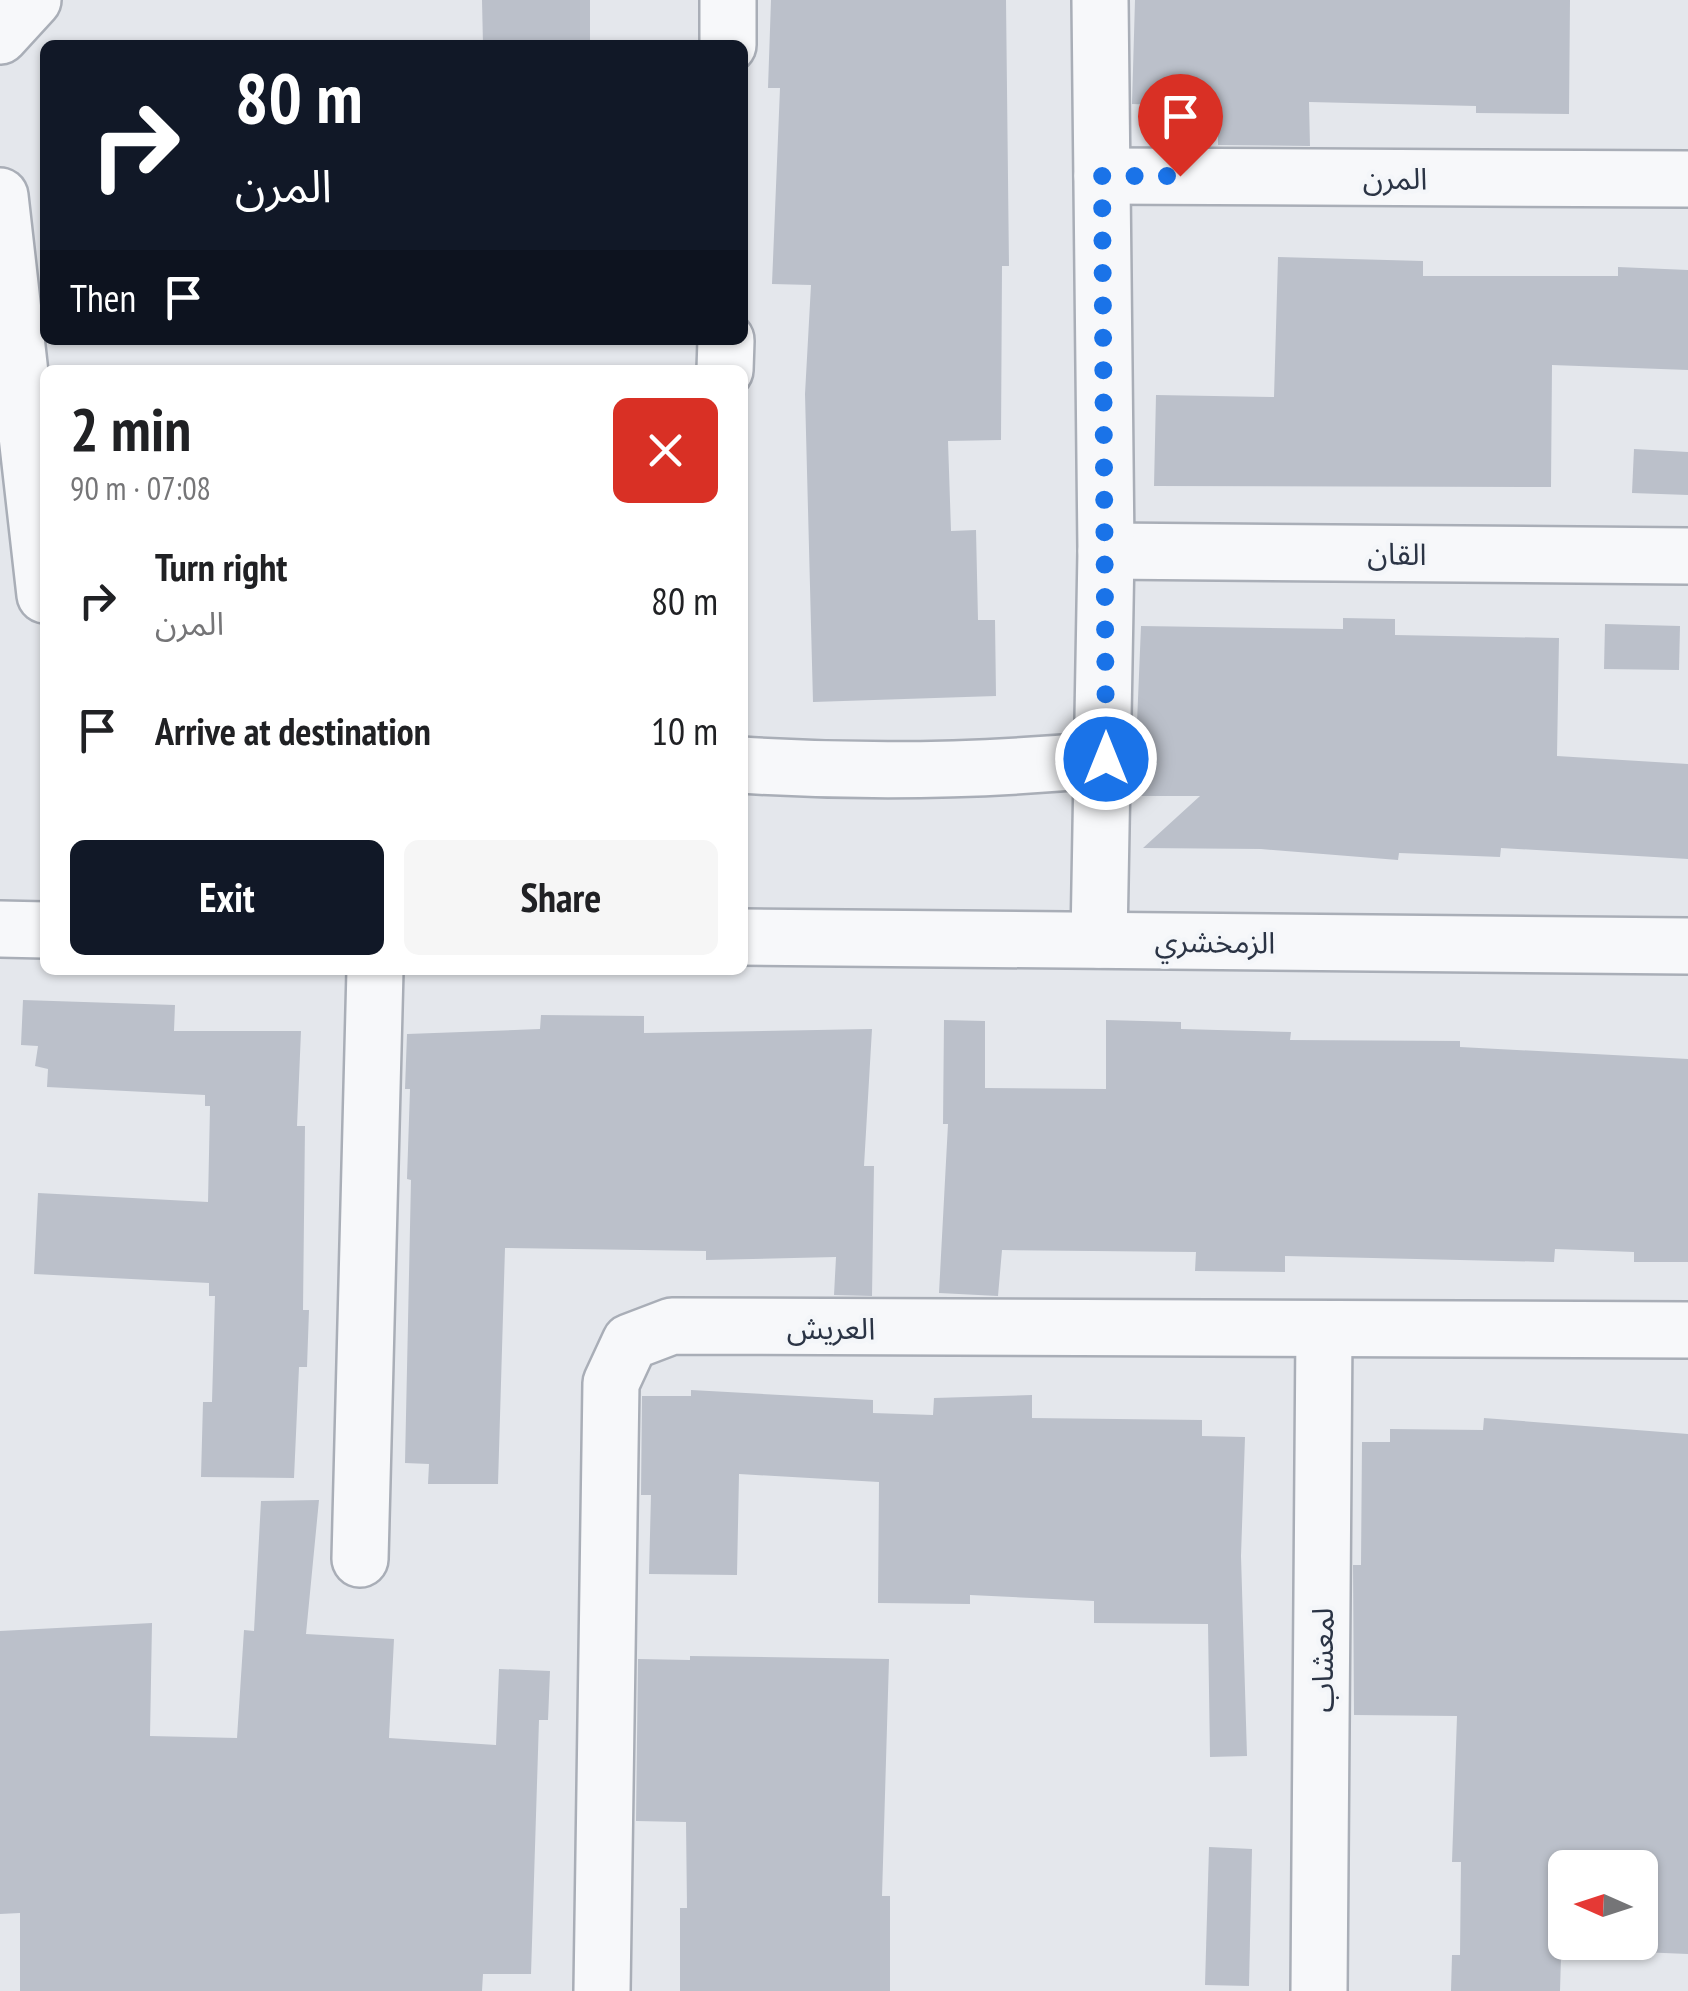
<!DOCTYPE html>
<html lang="en">
<head>
<meta charset="utf-8">
<style>
	body { margin:0; font-family:"PT Sans Narrow","Noto Sans Arabic",sans-serif; background:#f6f6f6; color:#202124; height:100vh; display:flex; flex-direction:column; font-size:38px; white-space:nowrap }
	* { box-sizing:border-box; margin:0 }
	p { font-size:32px; color:#757577 }
	.icon { flex:none; width:55px; height:55px; fill:none; stroke:currentColor; stroke-width:2; stroke-linecap:round; stroke-linejoin:round }
	.map { position:relative; flex:1; overflow:hidden }
	.panel { position:absolute; left:40px; top:365px; width:708px; height:610px; display:flex; flex-direction:column; background:#fff; border-radius:15px; box-shadow:0 2px 8px #0004 }
	.panel>* { flex:none }
	.hud { position:absolute; left:40px; top:40px; width:708px; height:305px; border-radius:15px; box-shadow:0 2px 8px #0004; background:#111827; color:#fff; overflow:hidden }
	.needle { width:65px; rotate:273deg }
	.tools { position:absolute; left:1548px; top:1850px; display:grid; gap:20px }
	.tools a { display:grid; place-items:center; width:110px; height:110px; border-radius:15px; background:#fff; box-shadow:0 2px 8px #0004; font-size:50px }
	.pin { position:absolute; display:grid; place-items:center; width:85px; height:85px; color:#fff; margin:-102px -42px; border-radius:50% 50% 50% 0; rotate:-45deg; box-shadow:0 0 10px #0007 }
	.pin .icon { rotate:45deg }
	.me { position:absolute; width:110px; margin:-55px; rotate:0deg; stroke-linejoin:round; filter:drop-shadow(0 0 8px #0008) }
	.turn { display:flex; align-items:center; gap:35px; height:210px; padding:0 30px; font-size:45px }
	.turn .icon { width:130px; height:130px; stroke-width:2.5 }
	.turn b { display:block; font-size:70px; line-height:85px }
	.then { display:flex; align-items:center; height:95px; padding:0 30px; background:#0003; gap:20px; font-size:38px }
	.round { display:grid; place-items:center; flex:none; width:105px; height:105px; border-radius:15px; background:#f6f6f6 }
	.overview { display:flex; align-items:center; justify-content:space-between; height:170px; padding:0 30px }
	h1 { font-size:60px; font-weight:600; line-height:75px }
	.primary-button { display:flex; gap:20px; margin-top:auto; padding:20px 30px }
	.primary-button a { flex:1; height:115px; border-radius:15px; background:#111827; color:#fff; font-size:40px; font-weight:600; line-height:115px; text-align:center }
	.primary-button a+a { background:#f6f6f6; color:#202124 }
	ul { padding:0; list-style:none }
	li { display:flex; align-items:center; gap:30px; height:130px; padding:0 30px }
	li div { flex:1 }
	li b { display:block; font-size:38px }
	li em { font-style:normal }
	.map>svg:first-child { display:block }
	.building { fill:#bbc0ca }
	.lines { fill:none; stroke-linecap:round; stroke-linejoin:round }
	.minor-casing { stroke:#a9aeb7; stroke-width:60 }
	.minor { stroke:#f7f8fa; stroke-width:55 }
	.route { stroke:#1a73e8; stroke-width:18; stroke-dasharray:0 32.4 }
	.labels { text-anchor:middle; dominant-baseline:central; stroke-width:9; stroke-linejoin:round; paint-order:stroke }
	.street-label { font-size:30px; fill:#2b3445; stroke:#f4f6f9 }
</style>
</head>
<body>
<div class="map">
<svg width="1688" height="1991" viewBox="0 0 1688 1991">
	<rect width="100%" height="100%" fill="#e4e7ec"/>
	<g class="building">
		<polygon points="482,0 590,0 590,45 483,45"/>
		<polygon points="771,0 1006,0 1009,266 1002,266 1001,440 948,441 951,531 976,530 978,620 995,620 996,696 813,702 805,394 811,285 772,284 780,88 768,88"/>
		<polygon points="1135,0 1570,0 1569,114 1476,113 1476,106 1309,102 1310,146 1218,145 1218,107 1132,104"/>
		<polygon points="1278,257 1423,261 1423,276 1618,276 1618,267 1688,270 1688,370 1552,365 1551,487 1154,486 1156,395 1274,397"/>
		<polygon points="1634,449 1688,452 1688,495 1632,493"/>
		<polygon points="1343,618 1395,619 1395,635 1559,638 1557,756 1688,764 1688,859 1501,848 1500,857 1399,853 1398,860 1261,849 1143,848 1200,796 1134,796 1141,626 1343,629"/>
		<polygon points="1605,624 1680,626 1679,670 1604,669"/>
		<polygon points="23,1000 175,1005 174,1031 301,1031 297,1126 305,1126 303,1310 309,1310 307,1367 299,1367 294,1478 201,1477 203,1402 212,1402 215,1296 209,1296 209,1283 34,1274 38,1193 208,1202 210,1106 205,1106 205,1095 47,1087 48,1069 35,1066 38,1046 21,1045"/>
		<polygon points="541,1015 644,1016 644,1033 872,1029 864,1166 874,1166 872,1296 834,1295 836,1257 706,1260 706,1251 505,1248 498,1484 428,1484 429,1464 405,1463 411,1180 407,1179 410,1089 405,1089 407,1034 540,1029"/>
		<polygon points="944,1020 985,1021 985,1088 1106,1089 1106,1020 1181,1022 1181,1029 1291,1032 1290,1040 1460,1041 1460,1047 1688,1059 1688,1262 1634,1262 1634,1252 1555,1249 1554,1262 1285,1256 1285,1272 1195,1271 1196,1252 1002,1250 998,1296 939,1293 948,1124 943,1124"/>
		<polygon points="691,1390 873,1400 873,1413 933,1415 934,1398 1032,1395 1032,1418 1202,1420 1202,1436 1245,1437 1241,1556 1247,1756 1210,1757 1208,1624 1094,1623 1094,1601 970,1595 970,1604 878,1603 879,1482 739,1474 737,1575 649,1574 651,1495 641,1495 642,1396 691,1396"/>
		<polygon points="1484,1418 1688,1434 1688,1954 1640,1952 1640,1868 1565,1868 1565,1957 1561,1957 1560,1991 1451,1991 1452,1955 1460,1955 1461,1862 1452,1862 1457,1716 1354,1715 1353,1565 1361,1565 1362,1442 1390,1442 1390,1429 1483,1430"/>
		<polygon points="319,1500 306,1634 394,1639 389,1738 496,1745 499,1669 550,1671 548,1720 539,1720 531,1974 483,1974 482,1991 20,1991 20,1913 0,1914 0,1631 152,1623 150,1736 237,1738 244,1630 254,1631 261,1501"/>
		<polygon points="690,1656 889,1659 882,1896 890,1896 890,1991 680,1991 680,1908 687,1908 686,1822 636,1821 638,1659 690,1660"/>
		<polygon points="1209,1847 1252,1849 1249,1986 1205,1985"/>
	</g>
	<g class="lines">
		<defs>
			<g id="minor">
				<polyline points="0,36 33,0"/>
				<polyline points="728,45 728,0"/>
				<polyline points="1102,176 1688,179"/>
				<polyline points="0,196 45,595"/>
				<polyline points="725,370 726,340"/>
				<polyline points="1106,551 1688,556"/>
				<path d="M742,765C864,773 985,771 1106,759"/>
				<polyline points="0,929 45,930"/>
				<polyline points="742,937 1688,946"/>
				<polyline points="1099,940 1106,551 1100,0"/>
				<polyline points="360,1559 375,970"/>
				<polyline points="602,1991 611,1383 630,1342 672,1326 1688,1330"/>
				<polyline points="1319,1991 1324,1330"/>
			</g>
		</defs>
		<use href="#minor" class="minor-casing"/>
		<use href="#minor" class="minor"/>
	</g>
	<g class="lines">
		<polyline class="route" points="1106,759 1102,176 1180,176"/>
	</g>
	<g class="labels">
		<g class="street-label">
			<text x="1395" y="177">المرن</text>
			<text transform="translate(1397 553) rotate(1)">القان</text>
			<text transform="translate(1215 941) rotate(1)">الزمخشري</text>
			<text x="831" y="1327">العريش</text>
			<text transform="translate(1321 1660) rotate(-90)">لمعشاب</text>
		</g>
	</g>
</svg>
<div class="tools">
<a><svg class="needle" viewBox="-14 -14 28 28"><path d="M0-13l5 13h-10z" fill="#e53935"/><path d="M0 13l5-13h-10z" fill="#757577"/></svg></a>
</div>
<div class="pin" style="left:1180px;top:176px;background:#d93025"><svg class="icon" aria-label="arrive" viewBox="0 0 24 24"><path d="M6 21V4h12l-3 4 3 4H6"/></svg></div>
<svg class="me" style="left:1106px;top:759px" viewBox="-20 -20 40 40"><circle r="17" fill="#1a73e8" stroke="#fff" stroke-width="3"/><path d="M0-11L8 9 0 5-8 9z" fill="#fff"/></svg>
<div class="hud">
<div class="turn"><svg class="icon" aria-label="right" viewBox="0 0 24 24"><path d="M7 20v-9h11M14 6l5 5-5 5"/></svg><div><b>80 m</b>المرن</div></div>
<div class="then">Then<svg class="icon" aria-label="arrive" viewBox="0 0 24 24"><path d="M6 21V4h12l-3 4 3 4H6"/></svg></div>
</div>
<section class="panel">
<div class="overview"><div><h1>2 min</h1><p>90 m · 07:08</p></div><a class="round" style="background:#d93025;color:#fff"><svg class="icon" aria-label="close" viewBox="0 0 24 24"><path d="M6 6l12 12M18 6L6 18"/></svg></a></div>
<ul>
<li><svg class="icon" aria-label="right" viewBox="0 0 24 24"><path d="M7 20v-9h11M14 6l5 5-5 5"/></svg><div><b>Turn right</b><p>المرن</p></div><em>80 m</em></li>
<li><svg class="icon" aria-label="arrive" viewBox="0 0 24 24"><path d="M6 21V4h12l-3 4 3 4H6"/></svg><div><b>Arrive at destination</b></div><em>10 m</em></li>
</ul>
<div class="primary-button"><a>Exit</a><a>Share</a></div>
</section>
</div>
</body>
</html>
